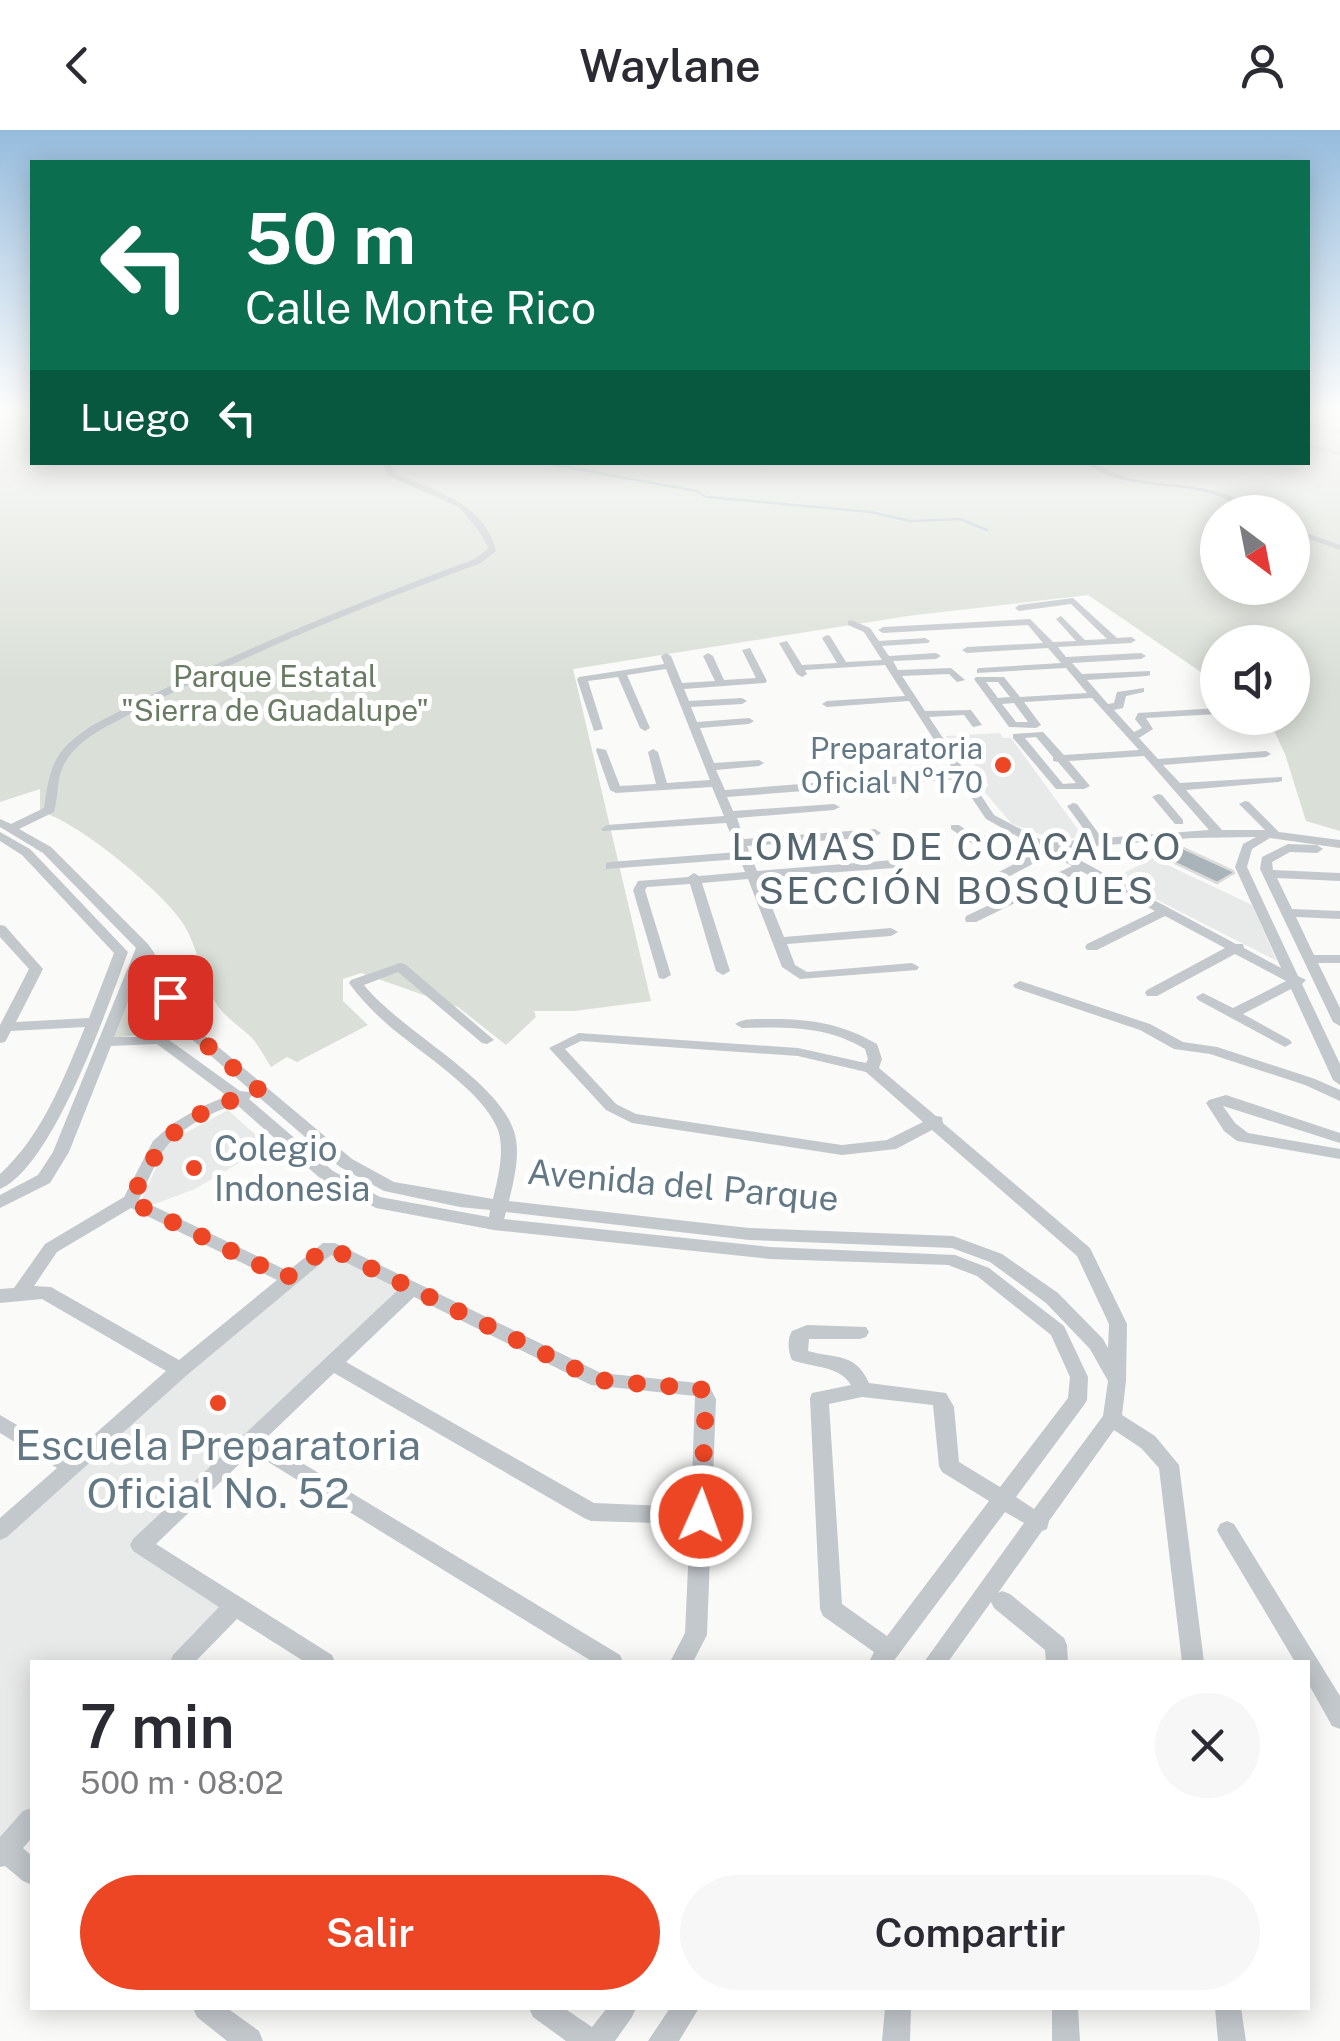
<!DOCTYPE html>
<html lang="es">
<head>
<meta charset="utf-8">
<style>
	body { margin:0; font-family:"Public Sans",sans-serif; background:#f7f7f7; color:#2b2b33; height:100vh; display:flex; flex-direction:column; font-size:38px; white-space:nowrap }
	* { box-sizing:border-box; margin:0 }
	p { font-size:32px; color:#7c7c81 }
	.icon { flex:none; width:55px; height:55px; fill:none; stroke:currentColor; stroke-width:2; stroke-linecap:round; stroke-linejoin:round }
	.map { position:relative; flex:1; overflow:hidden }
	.side { position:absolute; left:30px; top:1530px; width:1280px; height:350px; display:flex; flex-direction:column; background:#fff; border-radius:0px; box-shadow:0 5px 25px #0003 }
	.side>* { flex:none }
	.guide { position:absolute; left:30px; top:30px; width:1280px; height:305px; border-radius:0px; box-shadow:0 5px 25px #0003; background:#0b6e4f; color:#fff; overflow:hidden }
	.needle { width:65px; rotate:148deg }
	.buttons { position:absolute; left:1200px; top:365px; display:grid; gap:20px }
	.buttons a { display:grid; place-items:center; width:110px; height:110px; border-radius:50%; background:#fff; box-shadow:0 5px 25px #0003; font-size:50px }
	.pin { position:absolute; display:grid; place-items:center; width:85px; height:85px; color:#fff; margin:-42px; border-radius:20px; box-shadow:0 5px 15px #0006 }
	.me { position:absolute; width:110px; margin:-55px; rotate:2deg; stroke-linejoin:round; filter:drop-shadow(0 0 8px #0008) }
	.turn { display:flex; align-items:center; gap:35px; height:210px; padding:0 50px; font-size:45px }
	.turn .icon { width:130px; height:130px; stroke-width:2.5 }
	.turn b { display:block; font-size:70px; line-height:85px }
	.then { display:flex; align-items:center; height:95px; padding:0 50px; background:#0003; gap:20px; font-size:38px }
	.round { display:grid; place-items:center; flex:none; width:105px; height:105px; border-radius:52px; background:#f7f7f7 }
	.headline { display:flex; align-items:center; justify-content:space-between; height:170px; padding:0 50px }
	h1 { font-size:60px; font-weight:600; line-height:75px }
	.button { display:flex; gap:20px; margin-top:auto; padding:20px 50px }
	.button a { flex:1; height:115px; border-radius:60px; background:#ed4625; color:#fff; font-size:40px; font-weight:600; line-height:115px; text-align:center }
	.button a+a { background:#f7f7f7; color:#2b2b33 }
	header { display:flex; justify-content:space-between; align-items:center; height:130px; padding:0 50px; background:#fff; font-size:45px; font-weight:600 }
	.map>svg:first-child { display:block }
	.built { fill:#e8eae9 }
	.green { fill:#dae0d7; fill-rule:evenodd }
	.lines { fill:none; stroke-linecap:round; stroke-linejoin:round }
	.stream { stroke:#bbc9cd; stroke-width:2.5 }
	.building { fill:#a9b4ba; stroke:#dcdcda; stroke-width:2.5 }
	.minor { fill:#c3c8cc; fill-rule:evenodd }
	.route { stroke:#ed4625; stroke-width:18; stroke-dasharray:0 32.4 }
	.poi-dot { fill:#ed4625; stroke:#fff; stroke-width:4 }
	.labels { text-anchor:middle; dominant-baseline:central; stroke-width:10; stroke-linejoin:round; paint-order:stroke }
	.far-park-label { font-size:30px; fill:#697b63; stroke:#fff }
	.far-poi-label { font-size:30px; fill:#637885; stroke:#fff; text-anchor:end }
	.poi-label { font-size:35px; fill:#637885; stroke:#fff; text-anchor:start }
	.street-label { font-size:35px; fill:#637885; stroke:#fff }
	.neighbourhood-label { font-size:38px; letter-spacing:2.5px; fill:#56666f; stroke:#fff }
	.near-poi-label { font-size:42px; fill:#637885; stroke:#fff }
</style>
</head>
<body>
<header><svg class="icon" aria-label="back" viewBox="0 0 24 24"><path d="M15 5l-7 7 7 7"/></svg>Waylane<svg class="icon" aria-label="person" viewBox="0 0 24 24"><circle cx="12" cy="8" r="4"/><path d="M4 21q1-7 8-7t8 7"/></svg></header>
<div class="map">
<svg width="1340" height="1911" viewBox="0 0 1340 1911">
	<rect width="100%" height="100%" fill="#fafaf8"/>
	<g class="built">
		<polygon points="1000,603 1003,608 1011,608 1085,709 1048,707 1012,694 981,658 989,656 959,612 949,613 946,606"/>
		<polygon points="1153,728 1252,775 1277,831 1114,748"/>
		<polygon points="228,980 268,1016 195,1059 144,1078 143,1067 167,1013"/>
		<polygon points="326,1119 406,1160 133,1416 228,1478 176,1532 32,1532 32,1687 0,1722 0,1407"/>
	</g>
	<g class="green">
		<path d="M0,283H32V332H1308V283H1340V701L1306,691L1285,624L1268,588H1292V512H1218L1217,553L1088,465L908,486L573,539L651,871L575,881H534L536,887L506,915L458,877L361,843L343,849V871L368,895L297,932L287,927L271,937C264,927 258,913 249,905C235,893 221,884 212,867C200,844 198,818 184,795C167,765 74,688 40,682V659L0,672ZM1218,382H1292V458H1218Z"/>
		<polygon points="144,829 173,906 142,904 108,909"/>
	</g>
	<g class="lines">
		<polyline class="stream" points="539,332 696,361 706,367 871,382 910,391 960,389 987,400"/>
	</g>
	<polygon class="building" points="1183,718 1233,741 1234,743 1217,753 1164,728"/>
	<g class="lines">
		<g class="minor">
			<polygon points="1308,292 1340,299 1340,303 1308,296"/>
			<polygon points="1308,315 1340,321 1340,325 1308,319"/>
			<path d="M382,332H389L394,343C434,361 484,372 496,421L481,433C351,481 222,534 100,600C81,612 63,626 59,650C57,661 57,672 54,682L19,699L51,717L148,814L168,843L185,889L352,1029L394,1052L493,1069C498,1048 505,1021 498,1000C483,960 417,921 386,893C372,881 360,868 349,853L351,850L400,833L405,834L494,910L487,914L482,913L398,842L364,855C402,902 496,948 514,1001C521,1023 514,1050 509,1071L749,1098L953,1106L1002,1124L1058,1163L1103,1209L1108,1218L1109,1194L1077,1126L932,1000L896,1019L842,1025L632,993L606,980L549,918L579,903L798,918L866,933L868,929L865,919C827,896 786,897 742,898L735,894C744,888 755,889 766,889C806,888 842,893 877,914L882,929L879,938L936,986L942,987L943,993L1090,1118L1127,1194L1126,1251L1122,1285L1155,1306L1179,1335L1204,1532H1182L1159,1338L1141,1318L1114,1300L1049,1391L1047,1399L1042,1401L998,1463L1002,1461L1010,1464L1064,1508L1067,1515L1068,1532H1046L1045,1520L994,1478L991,1472L948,1532H924L1024,1393L1005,1382L893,1532H869L874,1522L823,1486L820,1479L810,1268L812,1263L851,1255C839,1235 813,1238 792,1230C788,1222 787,1209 792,1201L807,1195L866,1197L869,1202L866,1207L860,1209H809L808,1221C836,1229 855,1222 869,1253L946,1263L954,1277L959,1332L1000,1357L1068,1268L1070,1247L1051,1205L977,1146L948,1135L770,1129L494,1100L376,1078L321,1049L236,974C211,983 183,996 166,1017C155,1032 148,1052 139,1069L288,1141L323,1113H335L601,1243L708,1254L716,1269L707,1505L693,1532H670L685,1503L690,1394L591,1391L584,1388L334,1243L264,1310L620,1525L623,1532H593L252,1322L156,1414L332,1525L335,1532H305L237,1489L195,1532H170L173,1525L219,1477L133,1421L130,1415L133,1409L399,1159L331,1125L187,1245L7,1407L0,1410V1388L57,1338L0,1303V1285L70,1326L166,1241L42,1169L0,1173V1159L14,1158L45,1114L124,1067L153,1011L172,994L201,977L227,966L157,914L111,916L69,1022L50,1053L0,1078V1065L38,1045L53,1022L136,818L43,723L0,697V689L11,694L44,678C50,635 54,620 93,595C215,530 345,477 475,429L489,418L478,400L459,377L388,346ZM145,829L154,843L174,894L340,1037L384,1061L460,1077L490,1080L489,1087L380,1067L333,1041L249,969L252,965L249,962L240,961L165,907H114ZM581,911L798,926L866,942L923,992L887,1010L842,1015L636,984L616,974L565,919ZM131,1078L277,1150L179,1230L51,1157L34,1156L57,1122ZM506,1082L749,1110L952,1118L990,1132L1046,1173L1090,1219L1108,1251L1103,1286L1034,1379L1016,1367L1084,1275L1087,1270L1088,1247L1064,1196L989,1138L955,1125L770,1117L504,1089ZM414,1167L591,1255L695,1266L691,1377L594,1373L346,1232ZM862,1267L933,1275L939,1336L942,1342L989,1371L887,1506L842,1474L829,1274Z"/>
			<path d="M1084,332C1099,332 1113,345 1129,348C1175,358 1220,352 1259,382C1244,383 1230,369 1215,365C1171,350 1124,362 1084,332Z"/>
			<polygon points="1292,398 1340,415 1340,420 1292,403"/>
			<path d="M1073,468L1117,508L1131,507L1136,510L1131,513L1058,517L1066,527L1141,523L1146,526L1141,529L1072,533L1082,544L1150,541V545L1147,546L1087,550L1108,574L1114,573L1117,562L1144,558V562L1126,566L1123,578L1114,580L1134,602L1142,598L1135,589L1138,583L1218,578V584L1146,588L1153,599L1139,608L1158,629L1266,621L1271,624L1266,627L1163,635L1180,653L1282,647V651L1278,652L1186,660L1222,700H1265L1239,674L1245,671L1249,672L1279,702L1340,710V718L1270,708L1252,719L1247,737L1298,846L1306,850L1302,854L1340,934V955L1333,950L1291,859L1243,884L1290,910L1292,913L1285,917L1198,870L1196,867L1203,863L1233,878L1286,851L1235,824L1157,866H1147L1145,863L1147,860L1225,818L1165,786L1097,820H1087L1085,817L1087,814L1155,781L1081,741L976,792H966L965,789L966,786L1072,736L1046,722L1042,729L965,770H957V764L1033,724L1037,717L1013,704L977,717L951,699V695H959L978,708L1004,699L986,689L959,649L727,667L733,681L834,674L840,677L834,680L737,688L744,709L875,699L881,703L875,707L747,716L757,741L894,730L900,734L894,738L760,748L784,807L891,798L898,802L891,806L787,814L795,835L807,842L912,833L919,837L917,840L800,849L782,837L748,749L702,753L730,841L723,845L716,841L690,754L647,757L645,760L671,845L664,849L659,848L633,760L638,751L688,747L694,743L699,746L745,742L740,729L606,739V733L610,732L738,722L726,693L603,701L601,699L607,695L724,686L712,657L616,663L610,660L596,620L597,618L606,620L620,656L656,654L648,622L653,619L658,622L667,653L710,650L666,539L627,545L650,598L645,601L640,598L618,547L588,551L603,599L594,601L577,549L579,547L664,534L661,526L666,523L671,526L682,553L715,551L703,526L708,523L713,526L724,550L756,548L742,520L750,518L767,551L765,553L684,559L689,571L742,568L747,571L742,574L691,577L697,592L749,588L754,591L749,594L700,598L714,633L759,630L764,633L759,636L716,640L725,660L955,642L909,571L827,577L822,574L827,571L905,566L885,535L805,540L807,544L802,547L797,544L779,513L787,511L802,535L837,533L822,508L827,505L830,506L846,532L882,530L864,502L848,495V491L851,490L870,498L879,511L925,508L930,511L928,513L882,516L889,526L936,523L941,526L936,529L893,531L898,540L951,538L965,550L957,552L949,544L902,546L925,581L971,580L982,595L973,597L964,585L929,587L994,685L1047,713L1091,709L1067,676L1073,673L1077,674L1102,708L1209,700L1144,626L1069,631L1090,656L1084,659H1056L1013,608V604L1043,602L1064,625L1139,620L1092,568L1024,572L1041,595L1036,598L1009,597L974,549L976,547H1004L1020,567L1087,563L1066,538L977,543V539L980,538L1061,533L1048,518L967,523L962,520L967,517L1043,513L1028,495L883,503L878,500L883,497L1030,489L1053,512L1076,511L1056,489L1061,486L1085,510L1107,509L1071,474L1019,481L1015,478L1019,475ZM986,552H998L1010,567L998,568ZM1014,573L1028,592H1016L1002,574ZM1036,607L1053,627V631L1058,632L1076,653L1063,654L1025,608ZM1256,707L1243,714L1235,737L1281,838L1244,818L1243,814H1236L1059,719L1192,708Z"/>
			<polygon points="1158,664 1162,665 1183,690 1183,694 1175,694 1154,669 1152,667"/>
			<path d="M0,702L30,719L128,822C108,876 53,1037 0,1059V1044C42,1006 64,948 85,897L11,901L5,912L0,913V895L29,839L0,807V795L5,796L43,839L16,892L89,888L114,823L22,725L0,711Z"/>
			<polygon points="1288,714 1317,715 1323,719 1317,723 1290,722 1272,732 1273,740 1340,743 1340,751 1277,748 1292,779 1340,781 1340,789 1296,787 1314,825 1340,825 1340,833 1318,833 1340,878 1340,896 1333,892 1260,739 1262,727"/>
			<polygon points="1020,851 1150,894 1183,912 1217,917 1315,949 1340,960 1340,971 1305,955 1210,924 1174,919 1140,900 1015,858 1013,855"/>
			<polygon points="1226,965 1340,1003 1340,1013 1223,976 1235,993 1248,1003 1340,1019 1340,1029 1237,1011 1224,1001 1206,973 1209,970"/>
			<polygon points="1227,1391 1234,1394 1340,1566 1340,1599 1332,1596 1308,1553 1308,1532 1295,1532 1220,1406 1217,1400 1220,1394"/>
			<polygon points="32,1678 32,1708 23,1718 32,1726 32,1755 23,1751 5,1736 0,1737 0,1707 23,1681"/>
			<polygon points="193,1878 227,1878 259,1901 263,1911 227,1911 197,1887"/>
			<polygon points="529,1878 564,1878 592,1897 607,1878 636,1878 632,1887 615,1911 566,1911 533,1887"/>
			<polygon points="670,1878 699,1878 679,1911 648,1911"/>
			<polygon points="885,1878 911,1878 910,1911 882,1911"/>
			<polygon points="1052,1878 1078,1878 1080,1911 1052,1911"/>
			<polygon points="1215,1878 1241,1878 1246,1911 1218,1911"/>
		</g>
	</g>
	<linearGradient id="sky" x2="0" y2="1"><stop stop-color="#96bcdd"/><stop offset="0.51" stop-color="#fdfdfc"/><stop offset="1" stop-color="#fdfdfc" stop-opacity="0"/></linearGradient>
	<rect width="1340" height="550" fill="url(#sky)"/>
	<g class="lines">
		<path class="route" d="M170,867L179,891L259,960C180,989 169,995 130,1071L286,1148L328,1117L598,1250L701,1259L706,1269L701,1386"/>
	</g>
	<g class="poi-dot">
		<circle cx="1003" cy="635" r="10"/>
		<circle cx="194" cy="1038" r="10"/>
		<circle cx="218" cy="1273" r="10"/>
	</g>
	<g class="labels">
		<g class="far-park-label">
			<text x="275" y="546">Parque Estatal<tspan x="275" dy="34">"Sierra de Guadalupe"</tspan></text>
		</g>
		<g class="far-poi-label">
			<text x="983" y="618">Preparatoria<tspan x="983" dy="34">Oficial N°170</tspan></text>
		</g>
		<g class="poi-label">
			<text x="214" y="1018">Colegio<tspan x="214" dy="40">Indonesia</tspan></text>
		</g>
		<g class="street-label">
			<text transform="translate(683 1055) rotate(5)">Avenida del Parque</text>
		</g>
		<g class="neighbourhood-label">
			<text x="957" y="716">LOMAS DE COACALCO<tspan x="957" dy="44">SECCIÓN BOSQUES</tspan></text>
		</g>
		<g class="near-poi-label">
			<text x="218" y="1314">Escuela Preparatoria<tspan x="218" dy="48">Oficial No. 52</tspan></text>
		</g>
	</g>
</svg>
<div class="buttons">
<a><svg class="needle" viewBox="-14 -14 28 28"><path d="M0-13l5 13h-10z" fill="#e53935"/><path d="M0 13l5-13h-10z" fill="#7c7c81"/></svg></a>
<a><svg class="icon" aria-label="sound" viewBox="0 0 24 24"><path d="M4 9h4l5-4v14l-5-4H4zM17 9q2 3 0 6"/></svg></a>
</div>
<div class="pin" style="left:170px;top:867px;background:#d93025"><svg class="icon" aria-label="arrive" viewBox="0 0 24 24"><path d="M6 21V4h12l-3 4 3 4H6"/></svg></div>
<svg class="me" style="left:701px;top:1386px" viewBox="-20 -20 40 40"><circle r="17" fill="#ed4625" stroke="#fff" stroke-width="3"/><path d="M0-11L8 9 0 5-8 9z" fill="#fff"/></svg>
<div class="guide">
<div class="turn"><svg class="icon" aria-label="left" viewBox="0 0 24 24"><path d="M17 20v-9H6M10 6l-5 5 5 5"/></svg><div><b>50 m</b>Calle Monte Rico</div></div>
<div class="then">Luego<svg class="icon" aria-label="left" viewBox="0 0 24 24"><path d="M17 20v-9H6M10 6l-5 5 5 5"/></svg></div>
</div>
<section class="side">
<div class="headline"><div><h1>7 min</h1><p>500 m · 08:02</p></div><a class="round"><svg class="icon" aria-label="close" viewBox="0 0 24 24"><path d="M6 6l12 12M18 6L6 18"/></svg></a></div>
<div class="button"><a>Salir</a><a>Compartir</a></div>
</section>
</div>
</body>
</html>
